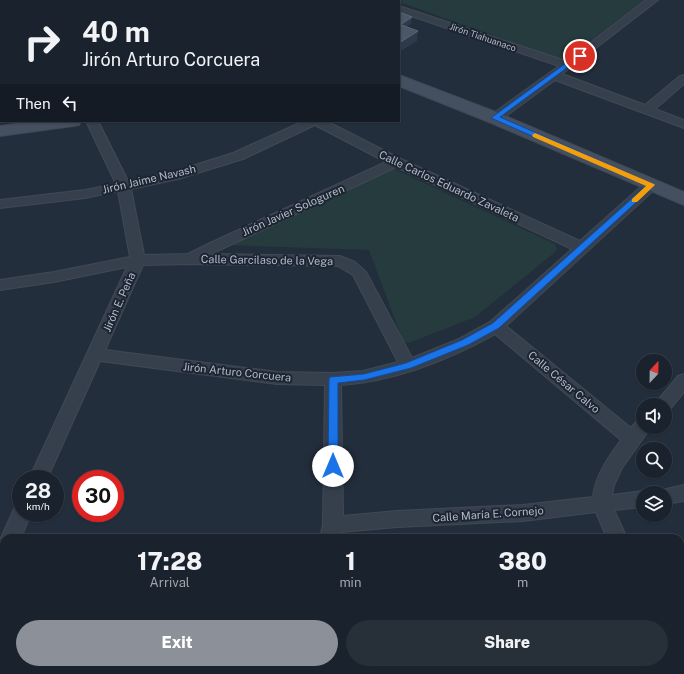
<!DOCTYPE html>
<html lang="en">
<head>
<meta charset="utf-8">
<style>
	body { margin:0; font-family:"Public Sans",sans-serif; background:#272f39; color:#f1f3f6; height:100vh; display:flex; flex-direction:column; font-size:15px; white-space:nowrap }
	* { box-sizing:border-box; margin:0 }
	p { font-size:13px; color:#9fa4aa }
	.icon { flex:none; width:22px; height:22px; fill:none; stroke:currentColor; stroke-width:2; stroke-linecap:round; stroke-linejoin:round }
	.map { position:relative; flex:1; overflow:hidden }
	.side { position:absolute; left:0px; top:534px; width:684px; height:140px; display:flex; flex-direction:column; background:#1a222d; border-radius:12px 12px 0 0; box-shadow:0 1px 3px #0004,0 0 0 1px #383f49 }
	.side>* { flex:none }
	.top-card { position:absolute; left:0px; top:0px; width:400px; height:122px; box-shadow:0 1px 3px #0004,0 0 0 1px #383f49; background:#1a222d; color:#f1f3f6; overflow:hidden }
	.needle { width:26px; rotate:22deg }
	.fabs { position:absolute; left:636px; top:354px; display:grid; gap:8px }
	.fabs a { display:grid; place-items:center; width:36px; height:36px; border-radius:50%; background:#1a222d; box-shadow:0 1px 3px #0004,0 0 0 1px #383f49; font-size:20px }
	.speed { position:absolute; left:12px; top:470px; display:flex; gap:8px; font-size:20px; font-weight:700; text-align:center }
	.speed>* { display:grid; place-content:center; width:52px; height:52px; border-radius:50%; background:#1a222d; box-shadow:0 1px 3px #0004,0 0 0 1px #383f49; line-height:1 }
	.speed small { font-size:10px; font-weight:400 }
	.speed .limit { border:6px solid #d22; background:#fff; color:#111 }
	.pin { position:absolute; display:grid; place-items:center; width:34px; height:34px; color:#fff; margin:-17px; border:2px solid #fff; border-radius:50%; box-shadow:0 1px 4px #0007 }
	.me { position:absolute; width:44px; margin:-22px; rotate:0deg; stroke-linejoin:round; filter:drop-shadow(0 0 3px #0008) }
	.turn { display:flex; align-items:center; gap:14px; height:84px; padding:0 16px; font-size:18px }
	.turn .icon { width:52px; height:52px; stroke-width:2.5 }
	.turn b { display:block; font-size:28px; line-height:34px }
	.then { display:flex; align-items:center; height:38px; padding:0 16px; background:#0003; gap:8px; font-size:15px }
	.eta { display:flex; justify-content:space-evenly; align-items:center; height:68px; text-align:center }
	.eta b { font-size:24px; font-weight:800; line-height:28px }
	.cta { display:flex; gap:8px; margin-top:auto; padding:8px 16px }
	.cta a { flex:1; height:46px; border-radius:24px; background:#8c9099; color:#fff; font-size:16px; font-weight:800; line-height:46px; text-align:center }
	.cta a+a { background:#272f39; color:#f1f3f6 }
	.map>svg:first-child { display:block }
	.green { fill:#253b3d }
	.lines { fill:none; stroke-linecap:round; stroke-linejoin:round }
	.street-casing { stroke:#404955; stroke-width:2 }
	.secondary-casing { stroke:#404955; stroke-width:2 }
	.street { fill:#36404c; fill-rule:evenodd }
	.secondary { fill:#444f5f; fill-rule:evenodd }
	.shaded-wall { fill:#2e3a49 }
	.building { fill:#4a5766; stroke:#5a6675 }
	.route { fill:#1a73e8; stroke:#114b97 }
	.slow { fill:#f59e0b }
	.labels { text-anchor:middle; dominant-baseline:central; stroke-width:4; stroke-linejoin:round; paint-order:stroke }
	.far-street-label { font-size:9px; fill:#b2bbc8; stroke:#1c2531 }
	.street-label { font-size:11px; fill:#b2bbc8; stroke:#1c2531 }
</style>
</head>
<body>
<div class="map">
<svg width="684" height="674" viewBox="0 0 684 674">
	<rect width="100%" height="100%" fill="#232e3c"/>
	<g class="green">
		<polygon points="394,0 644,0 563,61"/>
		<polygon points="390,167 555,244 557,249 554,253 475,317 409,343 403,341 369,250 225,245"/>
	</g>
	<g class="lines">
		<defs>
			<g id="street">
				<polygon points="31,0 42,0 43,1 32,1"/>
				<polygon points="369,0 381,0 382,1 370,1"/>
				<polygon points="646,0 658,0 562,74 645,105 680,76 684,75 684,84 655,109 684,120 684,128 555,80 499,121 491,121 489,118 491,115 559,66 399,12 399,6 566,61"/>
				<path d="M86,121H98L128,181L170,173L233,153L304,121H326L401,159L580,241L646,182H656L658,185L656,188L506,326L631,428L637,421L643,419V427H651L622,468L614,485L612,495L643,491L648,493H643V507L614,510L627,538H607L596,512L523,521L397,527L341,532L340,538H320L323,525L325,385L277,384L100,361L47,479H29L127,267L54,282L0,290V280L54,272L130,257L118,191L85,198L0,208V200L85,190L116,184ZM315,125L386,162L208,244L188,254L144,255L131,189L178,179L243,159ZM396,167L572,249L490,322L459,339L412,358L366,272L355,262L340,256L211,254ZM191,264L338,266L353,275L398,362L363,371L333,373L277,372L105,350L143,265ZM495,334L621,440C609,456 595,476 593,497L523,505L397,511L343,516L341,385C395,381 448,360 495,334Z"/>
				<polygon points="684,374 684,392 669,410 665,411 665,405 654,405 678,376"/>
				<polygon points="684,485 684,501 665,504 665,493 657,493 658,491"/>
				<polygon points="21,505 21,513 31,513 21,538 4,538 4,568 0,570 0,545 4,544 1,538 15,507"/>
				<polygon points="0,626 4,627 4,647 0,646"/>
				<polygon points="680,660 684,662 684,674 668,674 667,670 680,670"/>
				<polygon points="148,670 170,670 169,674 147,674"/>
				<polygon points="182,670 230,670 232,674 184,674"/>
				<rect x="291" y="670" width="22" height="4"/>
			</g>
			<g id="secondary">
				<polygon points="197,0 212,0 213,1 198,1"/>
				<polygon points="399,75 501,114 684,192 684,205 489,122 399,86"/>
				<polygon points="36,121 81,121 79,125 73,126 0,136 0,126"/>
			</g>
		</defs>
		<use href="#street" class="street-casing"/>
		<use href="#secondary" class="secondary-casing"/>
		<use href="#street" class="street"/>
		<use href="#secondary" class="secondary"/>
	</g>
	<g class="shaded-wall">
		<polygon points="412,17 411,24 399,32 399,25"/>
		<polygon points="418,31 417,41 399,52 399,43"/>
	</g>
	<g class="building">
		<polygon points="399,12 412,17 400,25 399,24"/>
		<polygon points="399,24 418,31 399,43"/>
	</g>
	<polygon class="route" points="577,55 583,56 500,117 655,185 499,328 468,345 411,368 364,380 338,383 338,466 337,469 333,471 329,469 328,466 329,379 330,377 364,374 406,363 462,340 493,323 646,186 491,118"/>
	<polygon class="slow" points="535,133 654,184 655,185 637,202 632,202 632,199 646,186 533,137 532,135"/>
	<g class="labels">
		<g class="far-street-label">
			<text transform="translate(483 37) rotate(19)">Jirón Tiahuanaco</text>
		</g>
		<g class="street-label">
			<text transform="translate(149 179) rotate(-13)">Jirón Jaime Navash</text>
			<text transform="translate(449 186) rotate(25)">Calle Carlos Eduardo Zavaleta</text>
			<text transform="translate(293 210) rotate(-24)">Jirón Javier Sologuren</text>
			<text transform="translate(267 260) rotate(1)">Calle Garcilaso de la Vega</text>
			<text transform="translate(119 302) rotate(-66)">Jirón E. Peña</text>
			<text transform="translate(237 372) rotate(6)">Jirón Arturo Corcuera</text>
			<text transform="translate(564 382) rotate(40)">Calle César Calvo</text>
			<text transform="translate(488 514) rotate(-4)">Calle María E. Cornejo</text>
		</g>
	</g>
</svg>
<div class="fabs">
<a><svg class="needle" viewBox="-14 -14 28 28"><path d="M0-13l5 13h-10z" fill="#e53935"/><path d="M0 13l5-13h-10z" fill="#9fa4aa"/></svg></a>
<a><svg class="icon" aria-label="sound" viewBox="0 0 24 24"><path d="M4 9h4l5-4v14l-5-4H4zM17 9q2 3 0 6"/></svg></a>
<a><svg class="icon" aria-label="search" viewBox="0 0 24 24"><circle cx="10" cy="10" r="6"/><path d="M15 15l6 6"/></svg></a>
<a><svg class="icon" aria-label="layers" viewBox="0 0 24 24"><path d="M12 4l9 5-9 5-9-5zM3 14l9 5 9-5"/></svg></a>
</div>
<div class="speed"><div>28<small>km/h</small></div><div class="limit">30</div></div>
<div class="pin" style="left:580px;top:56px;background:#d93025"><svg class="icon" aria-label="arrive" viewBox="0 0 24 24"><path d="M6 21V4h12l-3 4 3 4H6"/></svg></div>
<svg class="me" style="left:333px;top:466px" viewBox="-20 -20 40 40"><circle r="19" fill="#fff"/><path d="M0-13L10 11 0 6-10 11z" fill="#1a73e8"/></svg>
<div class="top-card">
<div class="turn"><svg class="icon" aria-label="right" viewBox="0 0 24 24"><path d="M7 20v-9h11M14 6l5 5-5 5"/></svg><div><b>40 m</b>Jirón Arturo Corcuera</div></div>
<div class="then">Then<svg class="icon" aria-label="left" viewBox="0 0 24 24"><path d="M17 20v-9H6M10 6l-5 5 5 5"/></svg></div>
</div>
<section class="side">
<div class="eta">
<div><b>17:28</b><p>Arrival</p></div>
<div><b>1</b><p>min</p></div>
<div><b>380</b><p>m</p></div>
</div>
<div class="cta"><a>Exit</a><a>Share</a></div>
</section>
</div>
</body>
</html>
